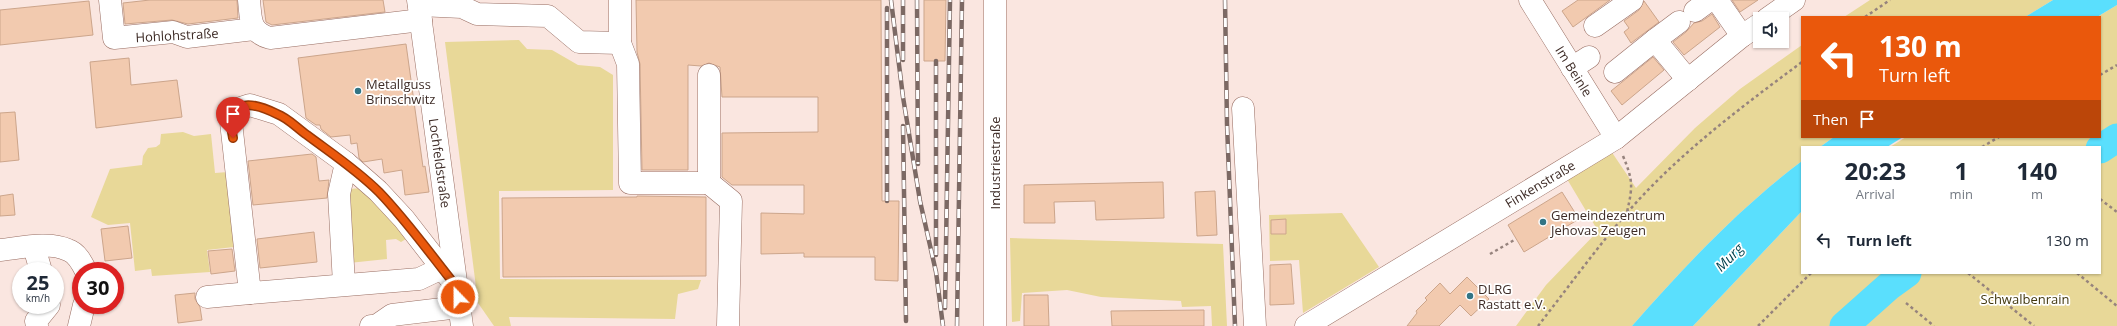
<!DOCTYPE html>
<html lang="en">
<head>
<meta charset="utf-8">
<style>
	body { margin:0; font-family:"Open Sans",sans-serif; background:#f6f6f7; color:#1f2937; height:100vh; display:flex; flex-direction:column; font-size:15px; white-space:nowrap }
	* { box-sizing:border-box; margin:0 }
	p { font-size:13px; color:#747a83 }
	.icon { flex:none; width:22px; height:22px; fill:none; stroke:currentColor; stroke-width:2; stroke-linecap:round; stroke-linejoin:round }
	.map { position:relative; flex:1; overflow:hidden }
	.drawer { position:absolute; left:1801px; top:146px; width:300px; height:128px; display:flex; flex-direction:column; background:#fff; border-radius:0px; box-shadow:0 1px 3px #0004 }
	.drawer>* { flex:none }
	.top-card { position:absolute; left:1801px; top:16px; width:300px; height:122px; border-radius:0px; box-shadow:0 1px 3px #0004; background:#ea580c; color:#fff; overflow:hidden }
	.controls { position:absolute; left:1753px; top:12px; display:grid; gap:8px }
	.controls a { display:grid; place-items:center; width:36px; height:36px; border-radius:0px; background:#fff; box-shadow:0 1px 3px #0004; font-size:20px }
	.speed { position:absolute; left:12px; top:262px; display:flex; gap:8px; font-size:20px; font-weight:700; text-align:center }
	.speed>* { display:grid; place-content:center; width:52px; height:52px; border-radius:50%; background:#fff; box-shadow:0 1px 3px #0004; line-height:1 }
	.speed small { font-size:10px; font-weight:400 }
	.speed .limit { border:6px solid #d22; background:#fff; color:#111 }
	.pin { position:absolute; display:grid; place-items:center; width:34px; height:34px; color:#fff; margin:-41px -17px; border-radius:50% 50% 50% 0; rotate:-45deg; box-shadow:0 0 4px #0007 }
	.pin .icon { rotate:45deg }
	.me { position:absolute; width:44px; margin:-22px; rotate:338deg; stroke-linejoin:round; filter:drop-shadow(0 0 3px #0008) }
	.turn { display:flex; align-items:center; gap:14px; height:84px; padding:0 12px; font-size:18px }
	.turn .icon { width:52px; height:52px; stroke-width:2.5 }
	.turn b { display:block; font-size:28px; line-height:34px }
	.then { display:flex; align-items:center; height:38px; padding:0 12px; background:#0003; gap:8px; font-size:15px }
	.eta { display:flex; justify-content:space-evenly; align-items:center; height:68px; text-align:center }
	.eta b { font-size:24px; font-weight:700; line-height:28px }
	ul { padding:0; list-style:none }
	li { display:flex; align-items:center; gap:12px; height:52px; padding:0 12px }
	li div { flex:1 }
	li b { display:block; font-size:15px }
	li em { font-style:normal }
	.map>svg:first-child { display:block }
	.green { fill:#e8d898 }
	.water { fill:#5adffd }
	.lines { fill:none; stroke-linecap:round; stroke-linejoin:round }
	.river { stroke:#5adffd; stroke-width:29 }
	.building { fill:#f2caaf; stroke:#cca58b }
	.minor-casing { stroke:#996e63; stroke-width:23 }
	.path { stroke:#96837d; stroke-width:2.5; stroke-dasharray:3 3; stroke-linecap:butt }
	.minor { stroke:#fff; stroke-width:22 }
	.rail-casing { stroke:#7c6964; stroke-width:4.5 }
	.rail { stroke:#fff; stroke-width:3; stroke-dasharray:9; stroke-linecap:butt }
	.route-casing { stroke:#983908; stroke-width:10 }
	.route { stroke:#ea580c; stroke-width:7 }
	.poi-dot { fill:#327585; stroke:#fff; stroke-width:1.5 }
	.labels { text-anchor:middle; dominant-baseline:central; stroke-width:3.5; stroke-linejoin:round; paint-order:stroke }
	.street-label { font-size:13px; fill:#3e2c27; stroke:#fff }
	.poi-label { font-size:13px; fill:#3e2c27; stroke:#fff; text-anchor:start }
	.park-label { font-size:13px; fill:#43390f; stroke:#fff }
	.water-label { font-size:14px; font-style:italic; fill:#01404d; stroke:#fff }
</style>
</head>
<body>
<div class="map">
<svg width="2117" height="326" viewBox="0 0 2117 326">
	<rect width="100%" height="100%" fill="#fae6e0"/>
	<g class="green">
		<polygon points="1870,0 2053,0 2025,17 1844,17"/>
		<polygon points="2117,5 2117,132 2092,147 1890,147 1906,137 2100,137 2100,17 2097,17"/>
		<polygon points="519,40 527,49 552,50 578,65 600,67 613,75 613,190 499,191 500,279 701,280 698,289 678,294 675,319 509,317 511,326 494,326 478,303 445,42"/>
		<path d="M1802,45V137H1834L1820,147H1802V161C1739,208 1684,267 1632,326H1516L1546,285L1598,231L1567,179L1611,151L1636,188L1695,128L1740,89Z"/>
		<polygon points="183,132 194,136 211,134 215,173 228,172 234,247 207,250 210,272 152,276 151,269 135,271 130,223 108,225 91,217 110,169 142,165 143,156 148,148 156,147 160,144 161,134"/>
		<polygon points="2117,143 2117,326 1853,326 1892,290 1916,273 2100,273 2100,153"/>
		<polygon points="362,188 411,236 401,242 396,239 386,240 387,259 349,263 349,189"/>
		<polygon points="1802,211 1802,273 1897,273 1836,326 1693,326"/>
		<polygon points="1342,213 1379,267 1303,313 1299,260 1270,261 1269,215"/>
		<polygon points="1010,238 1223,244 1227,326 1212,326 1211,306 1182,307 1181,301 1101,297 1067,290 1022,293 1020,321 1012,322"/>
	</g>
	<g class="water">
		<polygon points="2053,0 2117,0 2117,5 2097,17 2025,17"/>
		<polygon points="1834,137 1903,137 1887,147 1820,147"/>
		<path d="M1802,161V211L1693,326H1632C1684,267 1739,208 1802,161Z"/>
	</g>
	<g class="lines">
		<g class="river">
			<polyline points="2100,149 2117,138"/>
			<polyline points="1844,326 1889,286 1907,273"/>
		</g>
	</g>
	<g class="building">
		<polygon points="150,0 237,0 238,18 188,24 172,20 125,24 123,3"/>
		<polygon points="263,0 383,0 385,12 272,25 266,22"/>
		<polygon points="636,0 881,0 882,201 899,201 898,281 875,280 875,257 804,257 804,253 761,254 761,213 804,214 804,185 732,185 722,177 722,133 818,132 818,97 722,97 720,67 709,63 701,66 688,65 688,170 642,170 640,64 637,52"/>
		<polygon points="924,0 946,0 945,61 924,61"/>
		<polygon points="1578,0 1610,0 1573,27 1562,11"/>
		<polygon points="1732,0 1758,0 1740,12"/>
		<polygon points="89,1 93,35 0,45 0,10"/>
		<polygon points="1644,1 1659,22 1631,43 1624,32 1629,28 1624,21 1639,10"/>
		<polygon points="1712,14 1720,27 1684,55 1673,42 1686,32 1694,23 1702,21"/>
		<polygon points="406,44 423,167 425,166 429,192 405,195 402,170 384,173 382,159 363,162 359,158 357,143 351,144 350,135 331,137 321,129 320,125 316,125 306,118 298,58"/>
		<polygon points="1653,57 1664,70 1622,105 1611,91"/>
		<polygon points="129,58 131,85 177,80 182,117 96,128 90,62"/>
		<polygon points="15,112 19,160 0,162 0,113"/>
		<polygon points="312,154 316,157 319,181 329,180 327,198 253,205 248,161"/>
		<polygon points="1163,182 1164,218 1096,220 1095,201 1054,202 1055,223 1024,223 1024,185"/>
		<polygon points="1215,191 1217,235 1197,236 1195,192"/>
		<polygon points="1562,192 1579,219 1524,252 1508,225"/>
		<polygon points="13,194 15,215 0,216 0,196"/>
		<polygon points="637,196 706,197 706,276 503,277 502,198 637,197"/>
		<polygon points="1286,219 1286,234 1271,234 1271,220"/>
		<polygon points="128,226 132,258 105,261 101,229"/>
		<polygon points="314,232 317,262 260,268 257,239"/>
		<polygon points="232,249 235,271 211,274 208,251"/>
		<polygon points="1291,264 1294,304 1270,305 1270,265"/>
		<polygon points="1467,277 1489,299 1471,316 1460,305 1439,326 1407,326 1417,313 1416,311 1427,300 1425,298 1440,283 1450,294"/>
		<polygon points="195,293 195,299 200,307 202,320 178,323 175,295"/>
		<polygon points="1024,295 1048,295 1049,326 1024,326"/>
		<polygon points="1204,310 1204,326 1112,326 1111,311"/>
	</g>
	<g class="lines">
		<defs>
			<g id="minor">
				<polyline points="110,0 114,38 173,32 187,37 254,29"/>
				<path d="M249,0C251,19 249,32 270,38L421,20"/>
				<polyline points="418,0 462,326"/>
				<polyline points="620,0 620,43 628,64 630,183 709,183 709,75"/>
				<polyline points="1530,0 1616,138"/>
				<polyline points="1717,0 1742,36"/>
				<polyline points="419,5 462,7 477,14 548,16 579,42 620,43"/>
				<polyline points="1695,11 1710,0"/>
				<polyline points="1767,19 1794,0"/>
				<polyline points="1595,26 1632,0"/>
				<polyline points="1655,40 1679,22"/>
				<polyline points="1572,68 1589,57"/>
				<polyline points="1615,72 1655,40 1688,80"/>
				<polyline points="1243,108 1255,326"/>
				<polyline points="709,183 731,201 728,326"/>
				<polyline points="34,247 41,271"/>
				<path d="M0,250C20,248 49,241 68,250C77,253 82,263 86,271"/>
				<polyline points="442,268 419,279 250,293 231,122 232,115 235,110 250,105 279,114 346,163 378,191 404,219 456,286"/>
				<polyline points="344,284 339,194 346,163"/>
				<polyline points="207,297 250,293"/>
				<polyline points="37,326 36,321 49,305"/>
				<polyline points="79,326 84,305"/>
				<polyline points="371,326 376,326 392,315 459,307"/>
				<polyline points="995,326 995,0"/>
				<polyline points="1306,326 1616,138 1742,36 1760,24"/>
			</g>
		</defs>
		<use href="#minor" class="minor-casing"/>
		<g class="path">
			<polyline points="1865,17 1890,0"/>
			<polyline points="2100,75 2117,65"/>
			<polyline points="1982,147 1999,137"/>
			<path d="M1623,156C1633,180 1633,186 1627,212"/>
			<polyline points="2100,199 2117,212"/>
			<polyline points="1490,254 1516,239"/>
			<polyline points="1968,273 2034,326"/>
			<polyline points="2077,273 2117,306"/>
			<polyline points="1906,303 1934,326"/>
			<path d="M1538,326C1567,289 1595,250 1626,214C1677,155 1740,108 1802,62"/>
			<polyline points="1758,326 1811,273"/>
		</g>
		<use href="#minor" class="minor"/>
		<defs>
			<g id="rail">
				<polyline points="891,0 903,97 920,201 936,272 943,326"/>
				<polyline points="917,0 918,164"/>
				<polyline points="1225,0 1227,124 1235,326"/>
				<polyline points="903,60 903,0"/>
				<polyline points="903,126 906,321"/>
				<polyline points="887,201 887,8"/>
				<polyline points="936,255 936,61"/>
				<polyline points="945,308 950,0"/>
				<polyline points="957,326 962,0"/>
			</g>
		</defs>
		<use href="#rail" class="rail-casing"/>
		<use href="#rail" class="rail"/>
	</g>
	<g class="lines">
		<defs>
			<path id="route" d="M233,138C232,131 229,121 233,114C241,98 265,108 277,114C288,118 297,128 307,135C331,153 357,170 379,192C407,221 431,255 456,286L458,297"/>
		</defs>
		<use href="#route" class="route-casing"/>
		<use href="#route" class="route"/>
	</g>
	<g class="poi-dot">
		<circle cx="358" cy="91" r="4"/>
		<circle cx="1543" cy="222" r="4"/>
		<circle cx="1470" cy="296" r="4"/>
	</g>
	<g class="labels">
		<g class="street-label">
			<text transform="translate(177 35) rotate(-3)">Hohlohstraße</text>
			<text transform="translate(1574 71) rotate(58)">Im Beinle</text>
			<text transform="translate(440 163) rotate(82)">Lochfeldstraße</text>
			<text transform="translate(995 163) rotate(-90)">Industriestraße</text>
			<text transform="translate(1540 184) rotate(-31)">Finkenstraße</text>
		</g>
		<g class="poi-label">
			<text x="366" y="84">Metallguss<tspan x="366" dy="15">Brinschwitz</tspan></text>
			<text x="1551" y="215">Gemeindezentrum<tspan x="1551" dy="15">Jehovas Zeugen</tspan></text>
			<text x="1478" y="289">DLRG<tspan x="1478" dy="15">Rastatt e.V.</tspan></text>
		</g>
		<g class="park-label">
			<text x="2025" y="299">Schwalbenrain</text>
		</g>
		<g class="water-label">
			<text transform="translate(1729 257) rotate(-45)">Murg</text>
		</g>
	</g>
</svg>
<div class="controls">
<a><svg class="icon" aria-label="sound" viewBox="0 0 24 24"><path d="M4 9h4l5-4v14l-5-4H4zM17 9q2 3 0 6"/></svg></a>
</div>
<div class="speed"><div>25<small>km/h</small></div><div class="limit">30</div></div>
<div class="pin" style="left:233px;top:138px;background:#d93025"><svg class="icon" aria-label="arrive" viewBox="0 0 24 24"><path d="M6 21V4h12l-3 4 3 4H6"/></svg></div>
<svg class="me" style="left:458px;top:297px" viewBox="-20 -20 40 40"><circle r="17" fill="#ea580c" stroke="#fff" stroke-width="3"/><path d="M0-11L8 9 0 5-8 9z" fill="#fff"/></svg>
<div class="top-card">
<div class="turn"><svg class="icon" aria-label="left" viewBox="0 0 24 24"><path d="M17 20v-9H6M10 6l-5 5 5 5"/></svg><div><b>130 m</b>Turn left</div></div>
<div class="then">Then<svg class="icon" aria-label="arrive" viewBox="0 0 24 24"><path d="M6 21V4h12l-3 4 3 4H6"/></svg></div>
</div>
<section class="drawer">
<div class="eta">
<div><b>20:23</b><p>Arrival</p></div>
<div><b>1</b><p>min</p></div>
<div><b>140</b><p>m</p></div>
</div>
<ul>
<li><svg class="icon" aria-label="left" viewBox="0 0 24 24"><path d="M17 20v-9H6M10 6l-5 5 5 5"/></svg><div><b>Turn left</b></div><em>130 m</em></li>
</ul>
</section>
</div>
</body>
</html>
